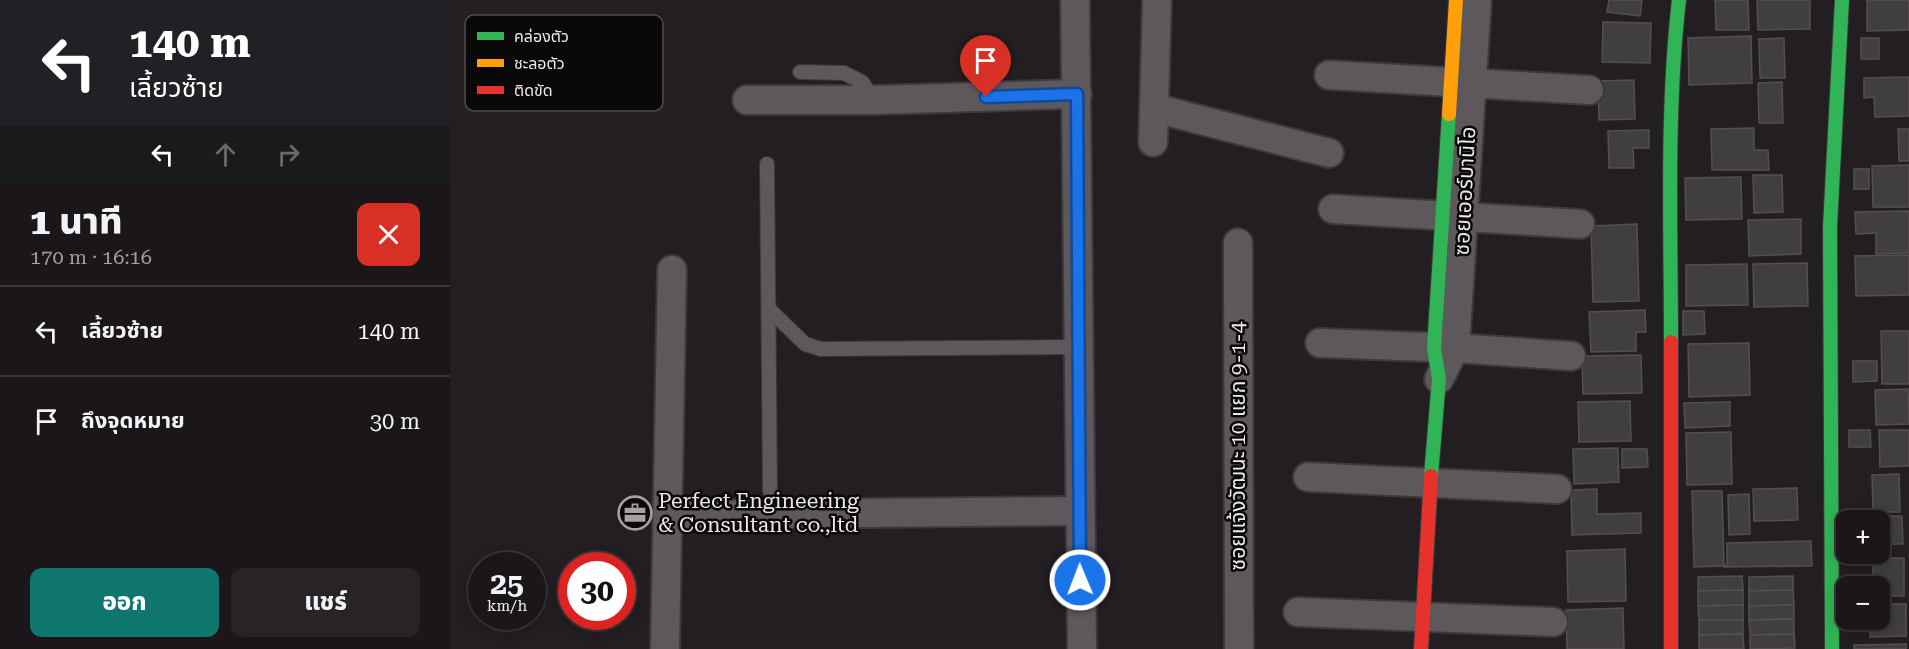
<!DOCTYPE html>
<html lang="th">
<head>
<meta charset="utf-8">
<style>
	body { margin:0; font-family:"Roboto Serif","Noto Sans Thai",serif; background:#272326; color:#f1f3f6; height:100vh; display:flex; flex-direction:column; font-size:22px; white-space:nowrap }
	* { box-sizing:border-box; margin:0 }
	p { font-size:20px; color:#9f9fa2 }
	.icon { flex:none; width:33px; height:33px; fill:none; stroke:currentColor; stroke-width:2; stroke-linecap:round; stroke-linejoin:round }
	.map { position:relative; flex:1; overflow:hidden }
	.drawer { display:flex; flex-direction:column; background:#1a1619; width:450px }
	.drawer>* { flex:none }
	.guide { background:#202124; color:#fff; overflow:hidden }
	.fabs { position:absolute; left:1386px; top:510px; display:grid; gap:12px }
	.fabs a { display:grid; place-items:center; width:54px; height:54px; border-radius:12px; background:#1a1619; box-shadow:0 3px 15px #0003,0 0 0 2px #383538; font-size:30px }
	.speed { position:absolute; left:18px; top:552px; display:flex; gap:12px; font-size:30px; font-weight:700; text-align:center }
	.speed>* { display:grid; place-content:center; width:78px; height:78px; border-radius:50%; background:#1a1619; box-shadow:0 3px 15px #0003,0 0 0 2px #383538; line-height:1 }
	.speed small { font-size:15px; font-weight:400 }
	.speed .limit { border:9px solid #d22; background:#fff; color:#111 }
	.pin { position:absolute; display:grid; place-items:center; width:51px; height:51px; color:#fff; margin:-62px -26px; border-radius:50% 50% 50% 0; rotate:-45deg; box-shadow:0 0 6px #0007 }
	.pin .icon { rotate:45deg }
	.me { position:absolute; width:66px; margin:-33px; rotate:359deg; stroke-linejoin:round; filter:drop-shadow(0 0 4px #0008) }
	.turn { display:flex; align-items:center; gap:21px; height:126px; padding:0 30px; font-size:27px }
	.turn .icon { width:78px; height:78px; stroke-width:2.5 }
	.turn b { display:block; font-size:42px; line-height:51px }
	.lanes { display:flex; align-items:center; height:57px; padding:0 30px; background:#0003; justify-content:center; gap:30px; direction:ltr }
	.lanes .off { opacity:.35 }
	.round { display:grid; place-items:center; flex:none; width:63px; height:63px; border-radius:12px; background:#272326 }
	.headline { display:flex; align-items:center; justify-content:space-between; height:102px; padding:0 30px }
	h1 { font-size:36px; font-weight:800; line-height:45px }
	.primary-button { display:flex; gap:12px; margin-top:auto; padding:12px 30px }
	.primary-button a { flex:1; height:69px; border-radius:12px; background:#0f766e; color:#fff; font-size:24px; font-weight:800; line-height:69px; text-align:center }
	.primary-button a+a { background:#272326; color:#f1f3f6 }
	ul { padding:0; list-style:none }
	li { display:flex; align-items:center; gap:18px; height:90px; padding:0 30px; border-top:2px solid #383538 }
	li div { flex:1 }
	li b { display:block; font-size:22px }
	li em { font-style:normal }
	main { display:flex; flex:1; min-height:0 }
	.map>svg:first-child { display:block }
	.building { fill:#413e41; stroke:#534f52; stroke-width:1.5 }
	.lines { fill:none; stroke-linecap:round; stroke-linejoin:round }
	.lane-casing { stroke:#3c383c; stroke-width:16 }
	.street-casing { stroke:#3c383c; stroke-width:32 }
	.fast-casing { stroke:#3c383c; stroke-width:16 }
	.slow-casing { stroke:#3c383c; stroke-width:16 }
	.jam-casing { stroke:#3c383c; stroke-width:16 }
	.lane { stroke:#5c585b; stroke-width:14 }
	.street { stroke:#5c585b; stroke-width:28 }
	.fast { stroke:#30b455; stroke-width:14 }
	.slow { stroke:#ff9f0a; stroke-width:14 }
	.jam { stroke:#e5322d; stroke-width:14 }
	.route-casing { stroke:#114b97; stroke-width:15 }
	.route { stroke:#1a73e8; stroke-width:10 }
	.labels { text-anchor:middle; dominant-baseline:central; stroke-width:5; stroke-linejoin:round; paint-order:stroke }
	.street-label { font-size:21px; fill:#ece7eb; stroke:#0b080a }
	.poi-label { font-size:21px; fill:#ece7eb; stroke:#0b080a; text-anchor:start }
	.key { fill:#0b080a; stroke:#4e4b4e; stroke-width:1.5 }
	.key-label { font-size:16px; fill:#ece7eb }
</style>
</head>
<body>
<main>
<section class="drawer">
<div class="guide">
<div class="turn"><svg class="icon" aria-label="left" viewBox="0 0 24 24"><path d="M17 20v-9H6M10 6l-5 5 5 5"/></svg><div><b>140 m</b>เลี้ยวซ้าย</div></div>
<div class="lanes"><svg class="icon" aria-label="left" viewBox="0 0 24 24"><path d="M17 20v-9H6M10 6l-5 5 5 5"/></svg><svg class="icon off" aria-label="ahead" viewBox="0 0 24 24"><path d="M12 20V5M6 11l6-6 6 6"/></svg><svg class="icon off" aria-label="right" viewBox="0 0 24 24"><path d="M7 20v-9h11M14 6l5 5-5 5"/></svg></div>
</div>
<div class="headline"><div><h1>1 นาที</h1><p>170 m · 16:16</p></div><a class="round" style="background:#d93025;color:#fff"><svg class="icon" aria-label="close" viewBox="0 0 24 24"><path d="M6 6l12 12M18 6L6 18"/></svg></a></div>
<ul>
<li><svg class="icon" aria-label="left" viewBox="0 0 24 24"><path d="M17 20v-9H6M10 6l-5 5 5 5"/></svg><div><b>เลี้ยวซ้าย</b></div><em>140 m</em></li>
<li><svg class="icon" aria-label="arrive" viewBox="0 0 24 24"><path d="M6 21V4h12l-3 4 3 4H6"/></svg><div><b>ถึงจุดหมาย</b></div><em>30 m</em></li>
</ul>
<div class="primary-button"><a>ออก</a><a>แชร์</a></div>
</section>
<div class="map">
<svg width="1459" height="649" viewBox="0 0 1459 649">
	<rect width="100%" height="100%" fill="#221e21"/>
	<g class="building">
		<polygon points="1159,0 1192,0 1190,16 1157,12"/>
		<polygon points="1265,0 1298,0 1299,30 1266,30"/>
		<polygon points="1307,0 1360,0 1360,29 1308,30"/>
		<polygon points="1417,0 1459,0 1459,30 1417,31"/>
		<polygon points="1153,22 1201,23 1200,63 1152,62"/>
		<polygon points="1301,36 1302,83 1239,85 1238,38"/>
		<polygon points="1334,38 1335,78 1310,78 1309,39"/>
		<rect x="1411" y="38" width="18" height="21"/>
		<polygon points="1459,77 1459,116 1425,117 1424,97 1414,98 1414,78"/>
		<polygon points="1184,80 1185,119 1149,120 1148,81"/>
		<polygon points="1332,82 1333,123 1309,123 1308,83"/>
		<polygon points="1304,128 1304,150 1318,150 1319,170 1262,170 1261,129"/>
		<polygon points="1448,129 1459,129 1459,161 1449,161"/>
		<polygon points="1199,130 1199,148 1183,148 1184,168 1159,168 1158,131"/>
		<polygon points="1459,165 1459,207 1423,207 1422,166"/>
		<rect x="1404" y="169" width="15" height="20"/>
		<polygon points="1303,175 1332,175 1333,212 1304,213"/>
		<polygon points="1291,177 1292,219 1236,220 1235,178"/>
		<polygon points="1459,211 1459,253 1426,254 1426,233 1406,234 1405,212"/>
		<polygon points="1351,219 1351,254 1299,256 1298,220"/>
		<polygon points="1187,224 1189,301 1143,302 1141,226"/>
		<polygon points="1459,255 1459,295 1406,296 1405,256"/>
		<polygon points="1357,263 1358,306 1304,307 1303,264"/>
		<polygon points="1297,264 1298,305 1236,306 1236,265"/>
		<polygon points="1195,310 1196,332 1186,332 1186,351 1141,352 1139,312"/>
		<polygon points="1233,311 1254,311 1255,334 1233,335"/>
		<polygon points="1431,331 1459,331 1459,384 1432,384"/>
		<polygon points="1299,343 1300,395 1239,397 1238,344"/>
		<polygon points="1191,355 1192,393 1133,394 1132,356"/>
		<polygon points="1403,361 1427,361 1427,381 1403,382"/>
		<polygon points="1458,389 1459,424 1426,425 1425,390"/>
		<polygon points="1180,401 1181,441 1129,442 1128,402"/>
		<polygon points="1280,402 1280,426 1235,428 1234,403"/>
		<polygon points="1399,430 1420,430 1421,447 1399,447"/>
		<polygon points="1429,430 1459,430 1459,466 1430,467"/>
		<polygon points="1281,432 1282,484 1237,485 1236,433"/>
		<polygon points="1168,448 1169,482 1124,484 1123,449"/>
		<polygon points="1172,449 1197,449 1198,467 1172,468"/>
		<polygon points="1449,474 1450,512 1423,512 1422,475"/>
		<polygon points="1347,488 1348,520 1304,521 1303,489"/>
		<polygon points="1147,489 1147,514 1191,513 1191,533 1122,535 1121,490"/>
		<polygon points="1242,491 1272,491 1274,566 1244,567"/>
		<polygon points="1299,494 1300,534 1279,535 1278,495"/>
		<polygon points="1418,516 1452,516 1453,544 1430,544 1430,520 1418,520"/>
		<polygon points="1361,541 1362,566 1274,567 1274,566 1277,566 1277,543"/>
		<polygon points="1175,549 1176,601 1118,602 1117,551"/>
		<polygon points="1423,558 1454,558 1454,596 1430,596 1430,586 1423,586"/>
		<polygon points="1292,576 1293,590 1248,591 1248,577"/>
		<polygon points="1343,576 1343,590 1299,591 1299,577"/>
		<polygon points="1293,590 1293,605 1248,606 1248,591"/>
		<polygon points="1343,590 1344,605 1299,606 1299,591"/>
		<polygon points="1430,604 1456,604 1456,636 1420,637 1420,620 1430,620"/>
		<polygon points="1293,605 1293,620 1249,620 1248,606"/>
		<polygon points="1344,605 1344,619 1299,620 1299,606"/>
		<polygon points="1173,608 1174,649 1117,649 1116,610"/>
		<polygon points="1344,619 1344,634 1300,635 1299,620"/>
		<polygon points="1249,620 1293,620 1293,634 1249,635"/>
		<polygon points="1293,634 1294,649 1249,649 1249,635"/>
		<polygon points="1344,634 1345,648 1300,649 1300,635"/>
		<polygon points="1456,644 1456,649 1404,649 1404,645"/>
	</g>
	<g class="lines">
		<defs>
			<g id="lane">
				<polyline points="350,72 394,73 412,82 424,100"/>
				<polyline points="317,164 320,491"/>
				<polyline points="319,309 355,344 371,349 628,347"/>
			</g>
			<g id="street">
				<polyline points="625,0 632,649"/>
				<polyline points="879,75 1139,90"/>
				<polyline points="297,100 424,100 627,94"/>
				<polyline points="704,108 879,153"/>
				<polyline points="703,142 707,0"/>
				<polyline points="883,209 1130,224"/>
				<polyline points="788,243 789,649"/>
				<polyline points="870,343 1005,348 1121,356"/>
				<polyline points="989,379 1005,348 1027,0"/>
				<polyline points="858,477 1107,489"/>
				<polyline points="219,515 629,511"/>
				<polyline points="848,612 1103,622"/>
				<polyline points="215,649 222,270"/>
			</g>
			<g id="fast">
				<path d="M1221,342C1221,228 1216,113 1229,0"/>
				<polyline points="981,476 989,379 984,348 999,114"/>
				<polyline points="1382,649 1380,227 1392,0"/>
			</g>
			<polyline id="slow" points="999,114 1006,0"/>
			<g id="jam">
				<polyline points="1221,342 1221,649"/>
				<polyline points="971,649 981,476"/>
			</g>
		</defs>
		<use href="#lane" class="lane-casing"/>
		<use href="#street" class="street-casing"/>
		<use href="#fast" class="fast-casing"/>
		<use href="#slow" class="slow-casing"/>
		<use href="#jam" class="jam-casing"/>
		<use href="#lane" class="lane"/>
		<use href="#street" class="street"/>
		<use href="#fast" class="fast"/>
		<use href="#slow" class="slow"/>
		<use href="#jam" class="jam"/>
	</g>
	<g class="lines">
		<defs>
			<polyline id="route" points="536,97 627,94 630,580"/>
		</defs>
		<use href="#route" class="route-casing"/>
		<use href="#route" class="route"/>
	</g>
	<defs>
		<symbol id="office-ring" viewBox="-11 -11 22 22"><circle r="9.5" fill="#0b080a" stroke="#a5a1a4" stroke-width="1.5"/><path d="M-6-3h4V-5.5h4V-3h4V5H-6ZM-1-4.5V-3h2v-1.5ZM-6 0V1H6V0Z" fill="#a5a1a4"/></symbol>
	</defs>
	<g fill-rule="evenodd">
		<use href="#office-ring" x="166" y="494" width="38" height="38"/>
	</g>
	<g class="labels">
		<g class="street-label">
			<text transform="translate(1015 191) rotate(-87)">ซอยเออร์บานิโอ</text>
			<text transform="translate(788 446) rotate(-90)">ซอยแจ้งวัฒนะ 10 แยก 9-1-4</text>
		</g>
		<g class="poi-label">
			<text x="208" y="501">Perfect Engineering<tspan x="208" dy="24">&amp; Consultant co.,ltd</tspan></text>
		</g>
	</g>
	<rect x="15" y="15" width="198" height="96" rx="9" class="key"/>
	<rect x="27" y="32" width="27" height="8" fill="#30b455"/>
	<rect x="27" y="59" width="27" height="8" fill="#ff9f0a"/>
	<rect x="27" y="86" width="27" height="8" fill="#e5322d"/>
	<g class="key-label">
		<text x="64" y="42">คล่องตัว</text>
		<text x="64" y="69">ชะลอตัว</text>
		<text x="64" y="96">ติดขัด</text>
	</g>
</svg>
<div class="fabs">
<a>+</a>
<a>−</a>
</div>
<div class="speed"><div>25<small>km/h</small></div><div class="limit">30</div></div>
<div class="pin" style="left:536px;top:97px;background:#d93025"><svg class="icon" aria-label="arrive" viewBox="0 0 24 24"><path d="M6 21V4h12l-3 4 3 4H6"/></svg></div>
<svg class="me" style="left:630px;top:580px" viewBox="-20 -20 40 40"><circle r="17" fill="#1a73e8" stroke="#fff" stroke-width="3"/><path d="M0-11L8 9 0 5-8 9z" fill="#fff"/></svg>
</div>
</main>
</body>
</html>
